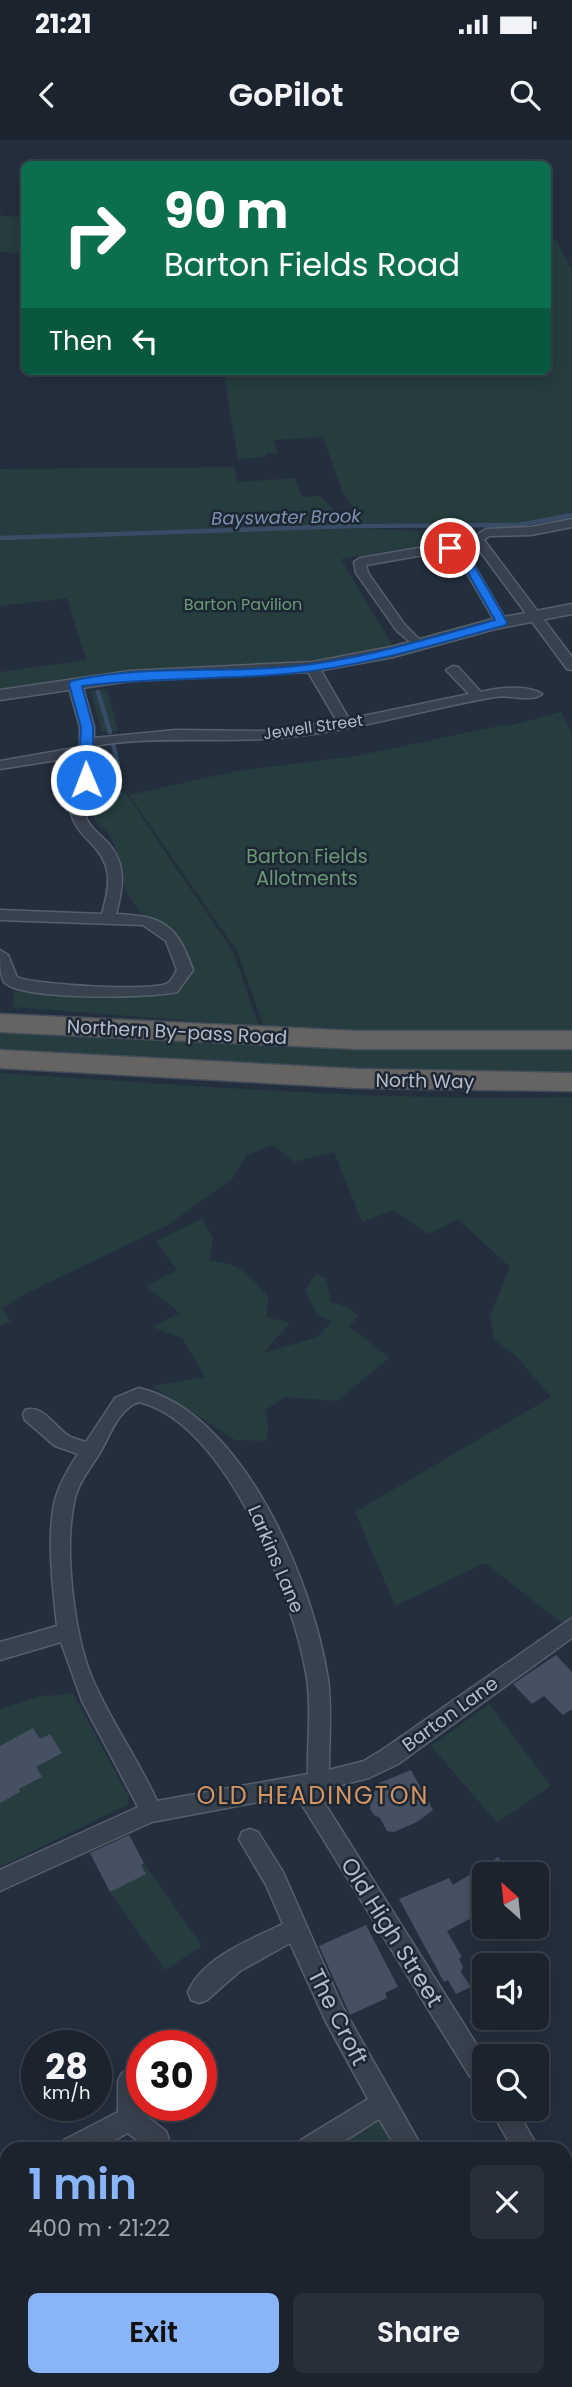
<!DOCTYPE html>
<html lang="en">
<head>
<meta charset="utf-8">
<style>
	body { margin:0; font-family:Poppins,sans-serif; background:#282f3a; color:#f1f3f6; height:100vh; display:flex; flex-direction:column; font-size:26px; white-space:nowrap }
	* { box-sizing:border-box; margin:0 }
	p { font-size:23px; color:#a0a4aa }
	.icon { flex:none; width:38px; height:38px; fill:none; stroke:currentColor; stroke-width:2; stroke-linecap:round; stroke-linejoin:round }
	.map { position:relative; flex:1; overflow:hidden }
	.details { position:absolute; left:0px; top:2002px; width:572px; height:245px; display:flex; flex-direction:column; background:#1b232e; border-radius:21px 21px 0 0; box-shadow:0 4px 18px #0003,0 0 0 2px #39404a }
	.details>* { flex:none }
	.hud { position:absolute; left:21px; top:21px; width:530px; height:214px; border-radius:10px; box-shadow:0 4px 18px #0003,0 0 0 2px #39404a; background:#0b6e4f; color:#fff; overflow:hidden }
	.needle { width:46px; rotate:333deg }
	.tools { position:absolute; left:472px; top:1722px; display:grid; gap:14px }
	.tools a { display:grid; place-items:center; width:77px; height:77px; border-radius:10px; background:#1b232e; box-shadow:0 4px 18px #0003,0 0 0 2px #39404a; font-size:35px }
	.speed { position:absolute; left:21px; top:1890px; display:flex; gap:14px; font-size:35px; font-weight:700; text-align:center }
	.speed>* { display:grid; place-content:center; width:91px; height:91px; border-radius:50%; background:#1b232e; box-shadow:0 4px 18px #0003,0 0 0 2px #39404a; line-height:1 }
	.speed small { font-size:18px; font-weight:400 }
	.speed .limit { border:10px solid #d22; background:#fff; color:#111 }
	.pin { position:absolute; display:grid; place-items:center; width:60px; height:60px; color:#fff; margin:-30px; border:4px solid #fff; border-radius:50%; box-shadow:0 2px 7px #0007 }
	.me { position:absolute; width:77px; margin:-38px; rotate:359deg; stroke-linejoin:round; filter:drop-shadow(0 0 5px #0008) }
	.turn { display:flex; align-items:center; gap:24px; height:147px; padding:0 28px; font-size:32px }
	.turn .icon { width:91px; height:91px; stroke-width:2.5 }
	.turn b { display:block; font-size:49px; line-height:60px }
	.then { display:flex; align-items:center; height:66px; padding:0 28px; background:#0003; gap:14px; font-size:26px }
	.round { display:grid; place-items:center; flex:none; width:74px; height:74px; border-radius:10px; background:#282f3a }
	.head { display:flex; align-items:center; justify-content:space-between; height:119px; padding:0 28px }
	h1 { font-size:42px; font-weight:600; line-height:52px; color:#8ab4f8 }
	.action { display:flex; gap:14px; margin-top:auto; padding:14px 28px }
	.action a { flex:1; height:80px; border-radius:10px; background:#8ab4f8; color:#111; font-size:28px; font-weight:600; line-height:80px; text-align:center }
	.action a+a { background:#282f3a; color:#f1f3f6 }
	.status { display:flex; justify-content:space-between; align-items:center; height:49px; padding:0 35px; background:#1b232e; direction:ltr }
	.status svg { height:19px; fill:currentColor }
	header { display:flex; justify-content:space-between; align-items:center; height:91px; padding:0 28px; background:#1b232e; font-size:32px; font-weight:600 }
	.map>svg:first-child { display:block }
	.green { fill:#263c3f }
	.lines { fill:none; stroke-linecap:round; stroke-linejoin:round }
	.stream { stroke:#394c67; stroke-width:4.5 }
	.building { fill:#455162 }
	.minor-casing { stroke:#565f6c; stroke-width:3 }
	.tertiary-casing { stroke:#565f6c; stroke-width:3 }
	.trunk-casing { stroke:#434c59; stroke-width:3 }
	.minor { fill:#38414e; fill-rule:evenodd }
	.tertiary { fill:#38414e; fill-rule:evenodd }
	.trunk { fill:#656462; fill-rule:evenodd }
	.route { fill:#1a73e8; stroke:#114b97; stroke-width:2 }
	.labels { text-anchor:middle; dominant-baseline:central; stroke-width:5; stroke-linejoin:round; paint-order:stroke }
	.far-park-label { font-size:16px; fill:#6b9a76; stroke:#1d2633 }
	.far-street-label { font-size:16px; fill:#b4bcc9; stroke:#1d2633 }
	.far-water-label { font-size:18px; font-style:italic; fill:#7c92b1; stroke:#1d2633 }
	.park-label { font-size:19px; fill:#6b9a76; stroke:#1d2633 }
	.street-label { font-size:19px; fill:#b4bcc9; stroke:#1d2633 }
	.near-street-label { font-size:23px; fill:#b4bcc9; stroke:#1d2633 }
	.near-neighbourhood-label { font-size:24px; letter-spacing:2px; fill:#d59563; stroke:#1d2633 }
</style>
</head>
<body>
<div class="status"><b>21:21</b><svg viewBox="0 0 49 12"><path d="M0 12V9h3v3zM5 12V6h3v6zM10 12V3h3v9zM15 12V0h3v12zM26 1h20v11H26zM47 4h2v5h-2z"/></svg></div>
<header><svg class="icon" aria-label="back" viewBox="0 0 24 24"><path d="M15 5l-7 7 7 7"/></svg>GoPilot<svg class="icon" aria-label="search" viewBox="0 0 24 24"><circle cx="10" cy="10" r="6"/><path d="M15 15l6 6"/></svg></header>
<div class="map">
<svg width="572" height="2247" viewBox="0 0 572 2247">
	<rect width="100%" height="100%" fill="#242f3e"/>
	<g class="green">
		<polygon points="0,75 24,78 24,115 0,111"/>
		<polygon points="548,95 557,100 572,131 572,375 521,384 363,383 343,354 323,297 274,300 278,313 266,313 267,317 238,319 223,231 548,231"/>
		<polygon points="234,327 238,342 295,338 302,357 320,356 353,388 461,393 464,405 435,403 341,419 393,506 283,525 134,530 0,549 0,532 86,520 67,458 0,466 0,329"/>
		<polygon points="103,549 107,551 118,591 102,592 91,552"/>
		<polygon points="561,572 572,592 572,890 447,897 264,887 237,811 129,655 236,631 356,616 503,585 508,586"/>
		<path d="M90,652H125L233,812L259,886L13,867L15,843L34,847L172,848L185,831C183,822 181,812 175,805C161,787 133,771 125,749C118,731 121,713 110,696C101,683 77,670 90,652Z"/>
		<polygon points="0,889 572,905 572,932 389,932 0,910"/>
		<path d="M0,933C190,945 381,962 572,957V1477L562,1483L485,1423L395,1466L355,1372L551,1257L516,1216L494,1199L490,1175L510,1127L458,1079L429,1094L393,1070L362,1082L334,1012L294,1022L273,1005L247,1015L233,1038L168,1085L21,1156L3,1168L11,1182L0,1186Z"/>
		<path d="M202,1079L213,1098L209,1120C244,1126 246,1131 268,1157L266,1177L290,1183L263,1213L318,1197L332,1181L317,1175L305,1150L316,1133L326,1139L331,1162L348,1167L359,1176L349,1186L389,1218L337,1261L285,1257L265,1270L268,1286L267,1301L235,1300L152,1246L205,1237L182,1198L152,1187L180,1173L146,1146L177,1130L156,1101Z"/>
		<polygon points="73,1553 129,1657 127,1665 0,1727 0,1569 38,1557"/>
		<polygon points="489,1564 551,1646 497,1683 431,1606"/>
		<polygon points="144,1723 202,1806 165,1830 110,1752 146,1734 141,1725"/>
		<polygon points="380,1977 404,2009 320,2009"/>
		<polygon points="7,2240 546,2240 550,2247 0,2247"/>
	</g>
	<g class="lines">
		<g class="stream">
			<polyline points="0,398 352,386 519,385 572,375"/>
			<polyline points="98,552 110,592"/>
			<polyline points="113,603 118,625"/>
		</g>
	</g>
	<g class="building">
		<polygon points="556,1515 572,1532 572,1569 563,1575 544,1556 532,1564 513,1544"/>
		<polygon points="33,1588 40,1599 50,1594 62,1613 36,1627 42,1637 19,1649 20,1652 0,1663 0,1606"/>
		<polygon points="411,1630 433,1670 417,1682 394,1692 387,1691 380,1678 374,1675 370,1669 371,1658 379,1643"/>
		<polygon points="129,1695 144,1723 141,1725 146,1734 110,1752 90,1713"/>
		<polygon points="498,1717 511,1734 485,1734 485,1750 472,1758 481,1773 447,1791 462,1817 459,1819 463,1827 461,1832 471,1847 456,1854 448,1840 444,1842 399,1759 449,1738 453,1745"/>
		<polygon points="366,1785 398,1847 385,1853 387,1858 350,1875 319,1806"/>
	</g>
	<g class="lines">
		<defs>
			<g id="minor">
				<polygon points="572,379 572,387 531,395 489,396 484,400 572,517 572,530 567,529 471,399 486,389 531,387"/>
				<polygon points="441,404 464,408 507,482 505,485 497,485 456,414 441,412 366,425 368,433 405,485 425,505 419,509 397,491 356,433 354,422 360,418"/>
				<path d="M312,523L319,527L349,579L469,554L446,530L453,526L458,527L481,552C498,548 528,544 542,554C531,563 509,554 495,557C419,570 342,595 264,599C207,602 151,596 94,606L88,613L95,625C92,641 83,657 85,673C87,685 96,691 104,699C127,720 124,746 116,774C164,776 177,785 193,830L177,852C151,858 21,861 4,842C0,835 0,820 0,810L8,815L17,837C33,845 155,852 168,843C172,840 175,834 177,830L166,801L143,785L0,780V770L102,774C111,742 113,724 88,700C80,692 73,683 71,673C69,657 78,640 81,625L77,617L0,629V621L80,607V587L68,544L70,541H80L82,544L94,587V598L176,590L265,591L337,581L305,527Z"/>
				<path d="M139,1248C244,1273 313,1443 328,1539C332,1570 329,1599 329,1630L364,1621L382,1610L572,1478V1498L398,1624L369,1638L317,1651L485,1918V1952L477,1948L296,1655L152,1682L0,1751V1730L138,1667L82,1561L61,1502L0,1520V1502L57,1486C53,1447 47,1402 54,1364C58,1346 68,1329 78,1314L55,1306L25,1280L23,1275L25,1270C44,1264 55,1288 69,1296C74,1299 81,1300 86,1302L115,1258ZM139,1262C227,1283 294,1458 307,1538C312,1570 307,1602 308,1634L157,1661C138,1619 110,1580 92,1538C74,1494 64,1410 74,1363C77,1345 88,1331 98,1316C109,1299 117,1269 139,1262Z"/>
				<path d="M250,1689L258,1692L283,1732L342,1866L423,2009H397L379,1979L332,2009H298L301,2000L368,1959L326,1882L290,1803L240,1831L207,1860L199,1863L191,1860L188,1852C202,1818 251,1799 283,1784L266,1745L239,1699L242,1692Z"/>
				<polygon points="130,1929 138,1933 142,1941 142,1973 166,1991 169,2000 166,2009 148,2009 128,1993 98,2009 61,2009 64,2000 118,1972 118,1941 122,1933"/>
				<polygon points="490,1969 516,1969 539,2009 513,2009"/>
				<polygon points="7,2030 7,2054 0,2056 0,2032"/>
				<polygon points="565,2061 572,2064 572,2099 565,2097"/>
				<polygon points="565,2231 572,2247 546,2247 543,2240 565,2240"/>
			</g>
			<polygon id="tertiary" points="572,464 572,474 495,489 393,517 312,532 130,541 0,560 0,550 130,531 312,522 391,507 493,479"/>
			<g id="trunk">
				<polygon points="0,874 357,891 572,891 572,909 357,909 0,892"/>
				<polygon points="0,910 357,929 572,933 572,951 357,948 0,928"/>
			</g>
		</defs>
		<use href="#minor" class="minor-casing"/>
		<use href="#tertiary" class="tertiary-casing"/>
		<use href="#trunk" class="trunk-casing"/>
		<use href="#minor" class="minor"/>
		<use href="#tertiary" class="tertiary"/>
		<use href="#trunk" class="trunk"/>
	</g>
	<path class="route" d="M450,404L464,408L507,482L506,485C433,505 361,527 286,534C217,540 150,537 82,546L93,587V609L88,613L94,625L90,643L86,644L80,640L82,625L75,612L80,608L81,587L69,544L71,541C141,525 214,533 285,527C357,521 426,499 495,480L460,419L456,413L445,408Z"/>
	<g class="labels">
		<g class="far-park-label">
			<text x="243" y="464">Barton Pavilion</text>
		</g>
		<g class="far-street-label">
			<text transform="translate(313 587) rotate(-8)">Jewell Street</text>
		</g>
		<g class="far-water-label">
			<text transform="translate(286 377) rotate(-1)">Bayswater Brook</text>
		</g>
		<g class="park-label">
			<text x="307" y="716">Barton Fields<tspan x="307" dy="22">Allotments</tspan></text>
		</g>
		<g class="street-label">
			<text transform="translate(177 892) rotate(3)">Northern By-pass Road</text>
			<text transform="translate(425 941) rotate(1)">North Way</text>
			<text transform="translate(276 1419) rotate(67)">Larkins Lane</text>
			<text transform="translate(450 1574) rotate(-36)">Barton Lane</text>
		</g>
		<g class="near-street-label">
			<text transform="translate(392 1792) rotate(58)">Old High Street</text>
			<text transform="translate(338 1877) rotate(63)">The Croft</text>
		</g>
		<g class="near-neighbourhood-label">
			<text x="313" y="1655">OLD HEADINGTON</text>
		</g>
	</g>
</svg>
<div class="tools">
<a><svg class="needle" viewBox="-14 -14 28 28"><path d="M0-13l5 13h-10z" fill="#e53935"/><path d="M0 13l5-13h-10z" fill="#a0a4aa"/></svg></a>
<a><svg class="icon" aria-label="sound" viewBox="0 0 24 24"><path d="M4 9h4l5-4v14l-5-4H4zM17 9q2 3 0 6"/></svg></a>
<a><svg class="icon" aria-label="search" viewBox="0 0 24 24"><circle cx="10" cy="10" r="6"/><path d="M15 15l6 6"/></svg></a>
</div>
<div class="speed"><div>28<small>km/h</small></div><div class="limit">30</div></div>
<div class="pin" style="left:450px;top:408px;background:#d93025"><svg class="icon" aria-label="arrive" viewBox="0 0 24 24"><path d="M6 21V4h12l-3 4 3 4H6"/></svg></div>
<svg class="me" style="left:86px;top:640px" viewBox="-20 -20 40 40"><circle r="17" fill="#1a73e8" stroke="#fff" stroke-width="3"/><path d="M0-11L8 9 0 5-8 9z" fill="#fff"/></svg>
<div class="hud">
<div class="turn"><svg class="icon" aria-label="right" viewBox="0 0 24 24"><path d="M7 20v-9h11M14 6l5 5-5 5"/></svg><div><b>90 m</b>Barton Fields Road</div></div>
<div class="then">Then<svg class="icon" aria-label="left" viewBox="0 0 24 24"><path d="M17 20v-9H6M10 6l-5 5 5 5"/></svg></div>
</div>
<section class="details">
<div class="head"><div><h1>1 min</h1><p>400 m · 21:22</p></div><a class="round"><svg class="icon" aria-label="close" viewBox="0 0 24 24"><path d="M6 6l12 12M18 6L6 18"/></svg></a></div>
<div class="action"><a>Exit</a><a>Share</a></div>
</section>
</div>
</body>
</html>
